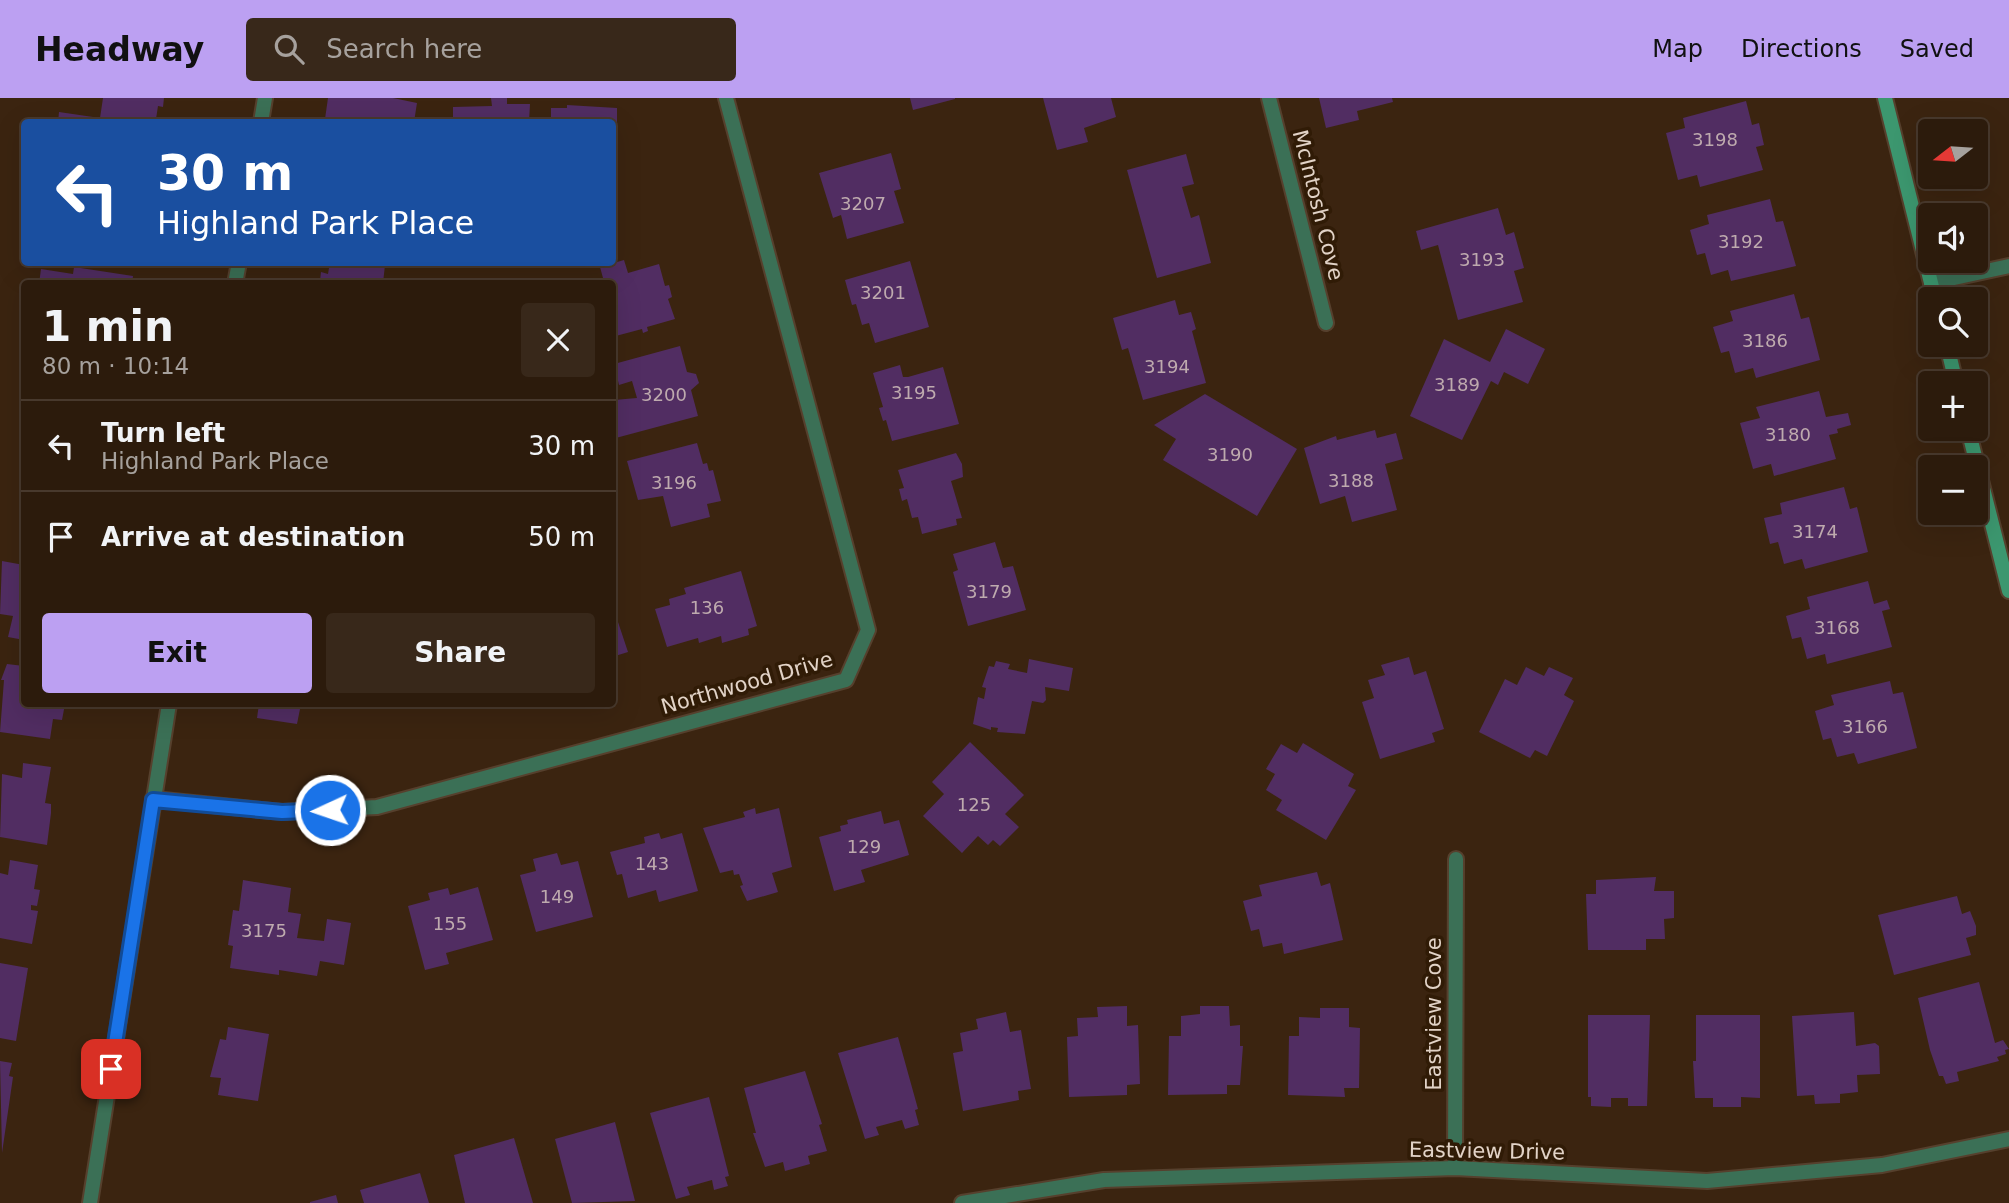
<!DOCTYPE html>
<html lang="en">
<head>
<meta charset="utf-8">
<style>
	body { margin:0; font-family:"DejaVu Sans",sans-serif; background:#38281a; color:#f1f3f6; height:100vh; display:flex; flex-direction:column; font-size:26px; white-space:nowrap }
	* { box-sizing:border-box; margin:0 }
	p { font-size:23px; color:#a6a19d }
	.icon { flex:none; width:38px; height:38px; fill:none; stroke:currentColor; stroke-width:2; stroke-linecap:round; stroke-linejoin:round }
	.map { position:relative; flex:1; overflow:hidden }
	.details { position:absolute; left:21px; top:182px; width:595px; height:427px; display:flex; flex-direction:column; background:#2c1b0c; border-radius:7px; box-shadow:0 7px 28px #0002,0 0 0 2px #48392d }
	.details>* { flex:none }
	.guide { position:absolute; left:21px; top:21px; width:595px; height:147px; border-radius:7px; box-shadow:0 7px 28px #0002,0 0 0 2px #48392d; background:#1a4fa0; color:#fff; overflow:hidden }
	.needle { width:46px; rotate:253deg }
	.fabs { position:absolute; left:1918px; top:21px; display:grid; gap:14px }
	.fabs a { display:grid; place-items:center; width:70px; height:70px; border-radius:7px; background:#2c1b0c; box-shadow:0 7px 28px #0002,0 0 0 2px #48392d; font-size:35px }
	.pin { position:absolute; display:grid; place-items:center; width:60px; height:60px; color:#fff; margin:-30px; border-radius:14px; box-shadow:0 4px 10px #0006 }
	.me { position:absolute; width:77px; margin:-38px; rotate:267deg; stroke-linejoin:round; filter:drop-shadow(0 0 5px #0008) }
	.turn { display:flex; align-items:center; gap:24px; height:147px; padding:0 21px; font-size:32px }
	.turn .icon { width:91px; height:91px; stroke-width:2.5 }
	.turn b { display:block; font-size:49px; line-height:60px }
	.round { display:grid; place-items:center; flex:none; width:74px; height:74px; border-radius:7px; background:#38281a }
	.head { display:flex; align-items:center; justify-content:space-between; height:119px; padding:0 21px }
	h1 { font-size:42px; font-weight:700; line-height:52px }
	.button { display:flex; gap:14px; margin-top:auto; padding:14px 21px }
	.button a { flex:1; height:80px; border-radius:7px; background:#bca0f2; color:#111; font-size:28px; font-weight:700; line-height:80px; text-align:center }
	.button a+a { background:#38281a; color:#f1f3f6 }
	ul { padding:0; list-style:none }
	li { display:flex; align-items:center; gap:21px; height:91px; padding:0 21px; border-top:2px solid #48392d }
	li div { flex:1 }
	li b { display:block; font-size:26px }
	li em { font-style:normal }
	header { display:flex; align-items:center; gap:42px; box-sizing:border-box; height:98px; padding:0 35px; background:#bca0f2; color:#111 }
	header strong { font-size:33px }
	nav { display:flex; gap:38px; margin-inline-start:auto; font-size:24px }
	.search { width:490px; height:63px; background:#38281a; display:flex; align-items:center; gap:18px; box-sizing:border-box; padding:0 24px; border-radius:7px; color:#a6a19d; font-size:26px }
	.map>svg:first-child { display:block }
	.building { fill:#512d62 }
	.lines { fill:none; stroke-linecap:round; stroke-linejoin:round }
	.lane-casing { stroke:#56402d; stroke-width:18 }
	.street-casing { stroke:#56402d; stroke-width:18 }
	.secondary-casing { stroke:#56402d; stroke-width:18 }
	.lane { stroke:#3b7056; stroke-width:14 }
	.street { stroke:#3b7056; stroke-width:14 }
	.secondary { stroke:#3c976f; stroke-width:14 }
	.route-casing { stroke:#114b97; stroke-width:18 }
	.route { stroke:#1a73e8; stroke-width:12 }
	.labels { text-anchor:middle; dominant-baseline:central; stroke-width:7; stroke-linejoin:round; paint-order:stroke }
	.number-label { font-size:18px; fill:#beaaae }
	.street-label { font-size:21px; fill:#e2d3c7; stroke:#301b06 }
</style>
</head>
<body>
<header>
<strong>Headway</strong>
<div class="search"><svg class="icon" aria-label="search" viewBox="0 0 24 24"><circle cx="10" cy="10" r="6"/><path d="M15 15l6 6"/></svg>Search here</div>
<nav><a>Map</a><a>Directions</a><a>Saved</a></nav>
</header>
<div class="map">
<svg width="2009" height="1105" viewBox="0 0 2009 1105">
	<rect width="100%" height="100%" fill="#3b2410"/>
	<g class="building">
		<polygon points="103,0 164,0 163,9 158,8 156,21 161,24 58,24 59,14 100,20"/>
		<polygon points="328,0 393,0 417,5 414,24 325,21"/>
		<polygon points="491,0 507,0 507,6 530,6 529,24 453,24 453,9 492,8"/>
		<polygon points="910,0 955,0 955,1 913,12"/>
		<polygon points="1043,0 1111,0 1116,19 1084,30 1088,44 1057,52"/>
		<polygon points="1319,0 1392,0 1393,4 1357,13 1359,22 1326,30"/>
		<polygon points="1746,3 1752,27 1759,25 1764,47 1756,49 1763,72 1700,89 1697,77 1678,82 1666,35 1685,30 1683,20"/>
		<polygon points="567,7 617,10 617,63 612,63 612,24 551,24 551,10 567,10"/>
		<polygon points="891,55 901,91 894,93 904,125 847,141 841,117 833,120 819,75"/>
		<polygon points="1186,56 1194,86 1182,89 1191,120 1199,117 1211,165 1157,180 1127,72"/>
		<polygon points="1770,101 1776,124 1783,123 1796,168 1731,183 1728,172 1711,177 1705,155 1697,157 1690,132 1709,126 1707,117"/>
		<polygon points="1498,110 1506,137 1514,134 1524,170 1514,173 1523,204 1458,222 1438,147 1421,152 1416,133"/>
		<polygon points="624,162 628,175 659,166 665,188 669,187 672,199 668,201 675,221 647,229 648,233 643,235 642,231 612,239 612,186 593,186 592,183 603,180 600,169"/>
		<polygon points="910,163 929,229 875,245 869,225 862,227 856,206 852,207 845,182"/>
		<polygon points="330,164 385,167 383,185 315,186 320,183 321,174 328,176"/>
		<polygon points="74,169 133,178 132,186 39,186 41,171 73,176"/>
		<polygon points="1794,196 1801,221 1809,219 1820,262 1756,280 1753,270 1735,275 1729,253 1721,255 1713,229 1733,223 1730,213"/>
		<polygon points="1175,202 1179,217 1191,214 1196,231 1192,233 1206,285 1143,302 1128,250 1122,252 1113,220"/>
		<polygon points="1506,231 1545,251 1528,286 1504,274 1498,287 1491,283 1462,342 1410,318 1444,241 1490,264"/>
		<polygon points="680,248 687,274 696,276 699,285 691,292 698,318 612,341 614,302 637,300 632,283 619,287 614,266"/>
		<polygon points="900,267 903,279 908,279 943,269 959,326 892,343 886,322 883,323 879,310 883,309 873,275"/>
		<polygon points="1819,293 1826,319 1848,315 1851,327 1837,331 1838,335 1829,337 1836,361 1774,378 1771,366 1753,371 1740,325 1760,320 1756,309"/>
		<polygon points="1205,296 1297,351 1257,418 1163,362 1176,341 1154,327"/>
		<polygon points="1375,332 1377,340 1396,335 1403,361 1385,366 1397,412 1352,424 1345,398 1320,406 1304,350 1336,338 1337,342"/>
		<polygon points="697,345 703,366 707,365 709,373 713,372 721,403 707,406 710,419 671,429 663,398 638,402 627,363"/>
		<polygon points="956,355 962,366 963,379 951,383 962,420 956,421 957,427 922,436 918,419 912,420 907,401 902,403 899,391 904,390 898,372"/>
		<polygon points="1844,389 1850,411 1857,409 1868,454 1805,471 1802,461 1784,466 1778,444 1770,446 1764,420 1782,416 1780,405"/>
		<polygon points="995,444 1003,470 1013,468 1026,512 968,528 953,474 958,472 953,456"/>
		<polygon points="2,463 24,467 24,542 8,539 13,518 0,516"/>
		<polygon points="741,473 757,528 748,531 749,537 722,545 721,538 699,545 698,540 667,549 655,511 670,507 669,501 686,496 684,490"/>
		<polygon points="1868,483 1874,506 1887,502 1890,511 1882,513 1892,549 1827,566 1825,556 1807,561 1801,539 1792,541 1786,518 1810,511 1807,499"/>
		<polygon points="612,506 628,554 612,559"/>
		<polygon points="1409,559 1414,577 1426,573 1444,631 1432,635 1435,644 1380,661 1362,604 1374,600 1368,582 1385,577 1381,567"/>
		<polygon points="1029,561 1073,570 1069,593 1045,589 1046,602 1043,605 1032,603 1025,636 997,634 998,630 991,629 991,632 973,626 978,599 984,601 986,590 982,589 989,568 994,569 996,563 1010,566 1008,571 1027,575"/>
		<polygon points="7,566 24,568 24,606 65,606 62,622 53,621 50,641 0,634 4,582 1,582"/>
		<polygon points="1526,569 1544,578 1549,569 1573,580 1564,597 1574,603 1547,658 1535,652 1530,660 1479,634 1505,581 1517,587"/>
		<polygon points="1890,583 1893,596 1903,594 1917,650 1858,666 1854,655 1837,659 1831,640 1823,642 1815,613 1834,607 1831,597"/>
		<polygon points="259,606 301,606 297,626 257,620"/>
		<polygon points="970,644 1024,697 1005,716 1019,729 1000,748 993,742 988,747 978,738 962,755 923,718 944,696 932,684"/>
		<polygon points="1303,645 1354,676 1348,688 1356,692 1326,742 1276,712 1282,702 1266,692 1275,676 1266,671 1281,646 1297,655"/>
		<polygon points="23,665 51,669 45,705 51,706 51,715 47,747 0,739 2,676 22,680"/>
		<polygon points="755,710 756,716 779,710 792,769 772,775 778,794 747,803 740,788 743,787 739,776 734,777 733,772 720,775 703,730 745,719 743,714"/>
		<polygon points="881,713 884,726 899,722 909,757 861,772 865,784 834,793 819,739 841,733 840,728 848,726 847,722"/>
		<polygon points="659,735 661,741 682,735 698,793 659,804 656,792 628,800 622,776 617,777 610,754 645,745 644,739"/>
		<polygon points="557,755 561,767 578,763 593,819 536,834 520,777 536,773 533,761"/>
		<polygon points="10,762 38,767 34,791 40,792 37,808 31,807 31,812 38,813 32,846 0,840 0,775 8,777"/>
		<polygon points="1317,774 1321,788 1330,785 1343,842 1284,856 1282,845 1263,849 1259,831 1251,833 1243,803 1262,798 1259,787"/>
		<polygon points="1656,779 1654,793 1674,793 1674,820 1664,821 1665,841 1646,841 1646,852 1588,852 1586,796 1596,796 1596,782"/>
		<polygon points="243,782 291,790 288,814 301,816 297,840 324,843 327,821 351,825 344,867 320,863 317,878 279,872 279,877 230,870 233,848 228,847 233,812 239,813"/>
		<polygon points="478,789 493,842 446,855 449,866 425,872 408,808 430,802 428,795 448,790 450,797"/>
		<polygon points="1957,798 1962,816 1970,813 1976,828 1976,837 1966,840 1971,857 1894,877 1878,817"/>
		<polygon points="0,865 28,870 16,943 0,940"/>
		<polygon points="1979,884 1995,945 2003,942 2009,951 2005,952 2006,956 1997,959 1999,963 1957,974 1959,983 1946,986 1943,978 1939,978 1930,952 1918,900"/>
		<polygon points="1127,908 1127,928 1138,927 1140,986 1127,987 1127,997 1069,999 1067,939 1078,938 1077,920 1098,919 1097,909"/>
		<polygon points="1200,908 1229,908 1230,928 1240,927 1240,948 1243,948 1240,987 1227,987 1227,996 1168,997 1169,938 1181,938 1181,918 1200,916"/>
		<polygon points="1320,910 1349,910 1349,929 1360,930 1359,990 1344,990 1345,999 1288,997 1289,938 1299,938 1299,919 1320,920"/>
		<polygon points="1006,914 1010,934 1021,932 1031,991 1018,993 1019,1002 963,1013 953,955 963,953 960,935 978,931 976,921"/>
		<polygon points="1854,914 1856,948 1875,945 1879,948 1880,976 1857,977 1858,994 1840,996 1840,1005 1815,1006 1814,997 1797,998 1792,918"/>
		<polygon points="1588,917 1650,917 1647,1008 1628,1008 1628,1000 1611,1000 1611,1009 1591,1008 1591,999 1588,999"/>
		<polygon points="1696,917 1760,917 1760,1000 1741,999 1741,1009 1713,1009 1713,1000 1695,1000 1693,963 1696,963"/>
		<polygon points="228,929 269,936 258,1003 218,997 221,980 210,979 220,941 226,942"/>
		<polygon points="898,939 918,1011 915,1012 919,1027 905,1031 902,1022 876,1029 879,1037 865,1041 838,955"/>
		<polygon points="0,963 12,965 9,978 13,979 2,1055"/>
		<polygon points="805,973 822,1026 819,1027 827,1053 808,1058 810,1066 785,1073 783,1064 765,1069 753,1035 756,1035 744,990"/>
		<polygon points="709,999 729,1078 725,1079 728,1088 714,1092 712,1082 687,1089 690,1097 676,1101 650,1015"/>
		<polygon points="615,1024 635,1103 572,1105 555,1041"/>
		<polygon points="514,1040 533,1105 465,1105 454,1057"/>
		<polygon points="420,1075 429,1105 364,1105 360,1092"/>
		<polygon points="336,1097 338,1105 310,1105 310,1104"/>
	</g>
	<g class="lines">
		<defs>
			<polyline id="lane" points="1931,185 2009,168"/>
			<g id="street">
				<polyline points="1269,0 1326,225"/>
				<polyline points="261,24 265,0"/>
				<polyline points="235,186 239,164"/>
				<polyline points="153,701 282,714 377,709 846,582 868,532 726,0"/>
				<polyline points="1455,1070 1456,761"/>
				<polyline points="90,1105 169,606"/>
				<polyline points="962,1105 1104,1082 1455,1070 1707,1083 1882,1067 2009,1041"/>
			</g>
			<g id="secondary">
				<polyline points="1885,0 1935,201"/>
				<polyline points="1947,247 1956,285"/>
				<polyline points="1968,331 2009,493"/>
			</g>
		</defs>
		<use href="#lane" class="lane-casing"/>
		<use href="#street" class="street-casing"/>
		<use href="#secondary" class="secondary-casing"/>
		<use href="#lane" class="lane"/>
		<use href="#street" class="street"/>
		<use href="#secondary" class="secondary"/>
	</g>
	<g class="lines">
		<defs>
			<polyline id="route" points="111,971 153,702 282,714 330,712"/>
		</defs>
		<use href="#route" class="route-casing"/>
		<use href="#route" class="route"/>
	</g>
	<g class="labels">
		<g class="number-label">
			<text x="1715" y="41">3198</text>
			<text x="863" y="105">3207</text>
			<text x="1741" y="143">3192</text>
			<text x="1482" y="161">3193</text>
			<text x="883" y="194">3201</text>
			<text x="1765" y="242">3186</text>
			<text x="1167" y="268">3194</text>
			<text x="1457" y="286">3189</text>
			<text x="914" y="294">3195</text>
			<text x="664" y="296">3200</text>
			<text x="1788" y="336">3180</text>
			<text x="1230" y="356">3190</text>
			<text x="1351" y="382">3188</text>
			<text x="674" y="384">3196</text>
			<text x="1815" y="433">3174</text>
			<text x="989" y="493">3179</text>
			<text x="707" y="509">136</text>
			<text x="1837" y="529">3168</text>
			<text x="1865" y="628">3166</text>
			<text x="974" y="706">125</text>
			<text x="864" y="748">129</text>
			<text x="652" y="765">143</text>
			<text x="557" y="798">149</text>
			<text x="450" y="825">155</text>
			<text x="264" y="832">3175</text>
		</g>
		<g class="street-label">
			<text transform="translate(1318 107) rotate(76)">McIntosh Cove</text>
			<text transform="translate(747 585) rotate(-16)">Northwood Drive</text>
			<text transform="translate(1434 916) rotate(-90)">Eastview Cove</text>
			<text transform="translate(1487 1053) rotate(1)">Eastview Drive</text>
		</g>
	</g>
</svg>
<div class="fabs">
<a><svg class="needle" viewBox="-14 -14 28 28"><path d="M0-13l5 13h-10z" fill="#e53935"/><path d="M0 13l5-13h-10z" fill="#a6a19d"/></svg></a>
<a><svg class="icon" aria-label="sound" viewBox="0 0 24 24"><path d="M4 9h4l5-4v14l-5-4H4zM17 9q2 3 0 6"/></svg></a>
<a><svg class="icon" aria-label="search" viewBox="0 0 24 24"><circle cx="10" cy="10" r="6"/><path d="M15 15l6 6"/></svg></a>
<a>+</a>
<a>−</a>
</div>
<div class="pin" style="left:111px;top:971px;background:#d93025"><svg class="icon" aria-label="arrive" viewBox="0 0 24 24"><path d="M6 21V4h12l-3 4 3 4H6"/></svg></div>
<svg class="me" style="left:330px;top:712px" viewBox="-20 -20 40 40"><circle r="17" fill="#1a73e8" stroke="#fff" stroke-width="3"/><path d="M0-11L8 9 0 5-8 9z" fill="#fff"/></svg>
<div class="guide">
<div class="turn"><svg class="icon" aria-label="left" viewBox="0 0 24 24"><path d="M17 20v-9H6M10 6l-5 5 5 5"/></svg><div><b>30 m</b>Highland Park Place</div></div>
</div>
<section class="details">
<div class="head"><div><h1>1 min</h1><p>80 m · 10:14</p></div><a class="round"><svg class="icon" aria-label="close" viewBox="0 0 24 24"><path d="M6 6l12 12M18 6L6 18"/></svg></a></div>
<ul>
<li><svg class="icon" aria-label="left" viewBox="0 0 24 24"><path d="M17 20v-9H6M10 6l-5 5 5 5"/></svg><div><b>Turn left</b><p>Highland Park Place</p></div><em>30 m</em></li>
<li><svg class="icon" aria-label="arrive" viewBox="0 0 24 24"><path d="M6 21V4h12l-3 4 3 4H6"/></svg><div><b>Arrive at destination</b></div><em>50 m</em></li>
</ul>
<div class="button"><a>Exit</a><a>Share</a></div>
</section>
</div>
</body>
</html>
